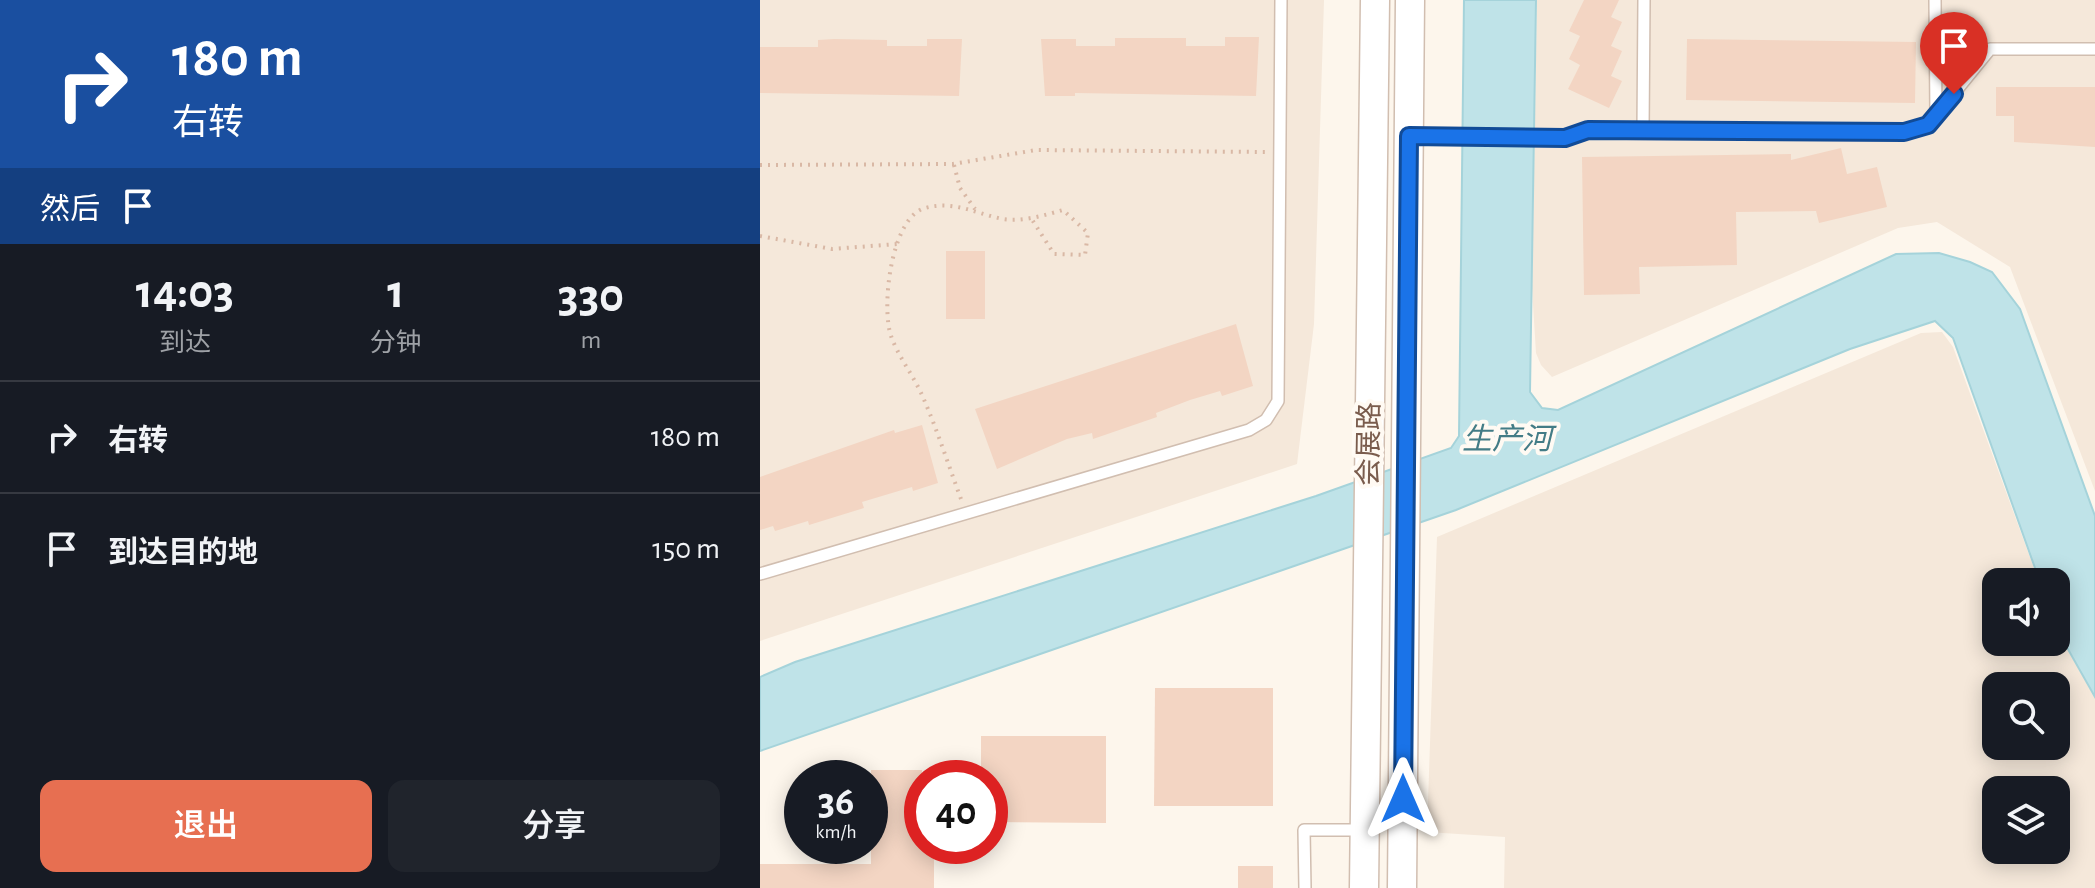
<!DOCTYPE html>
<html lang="zh">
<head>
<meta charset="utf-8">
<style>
	body { margin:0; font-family:"Alegreya Sans","Noto Sans SC",sans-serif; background:#20242c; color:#f1f3f6; height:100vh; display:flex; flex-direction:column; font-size:30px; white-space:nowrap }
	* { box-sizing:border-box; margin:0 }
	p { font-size:26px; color:#9ea1a6 }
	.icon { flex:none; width:44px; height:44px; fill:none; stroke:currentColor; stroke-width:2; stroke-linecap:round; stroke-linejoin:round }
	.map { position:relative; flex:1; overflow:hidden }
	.drawer { display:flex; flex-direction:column; background:#171b24; width:760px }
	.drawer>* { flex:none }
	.top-card { background:#1a4fa0; color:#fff; overflow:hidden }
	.buttons { position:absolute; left:1222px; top:568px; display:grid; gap:16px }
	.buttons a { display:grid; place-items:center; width:88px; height:88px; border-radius:16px; background:#171b24; box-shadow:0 4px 20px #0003; font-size:40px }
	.speed { position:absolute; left:24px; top:760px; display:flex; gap:16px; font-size:40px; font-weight:700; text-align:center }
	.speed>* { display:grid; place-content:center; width:104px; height:104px; border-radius:50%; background:#171b24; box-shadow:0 4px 20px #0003; line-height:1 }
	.speed small { font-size:20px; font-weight:400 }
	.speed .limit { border:12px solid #d22; background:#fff; color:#111 }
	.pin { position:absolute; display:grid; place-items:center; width:68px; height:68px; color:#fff; margin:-82px -34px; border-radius:50% 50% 50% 0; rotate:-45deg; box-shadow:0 0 8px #0007 }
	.pin .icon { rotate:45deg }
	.me { position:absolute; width:88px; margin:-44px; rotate:0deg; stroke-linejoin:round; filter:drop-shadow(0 0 6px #0008) }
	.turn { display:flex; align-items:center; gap:28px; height:168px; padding:0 40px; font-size:36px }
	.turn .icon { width:104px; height:104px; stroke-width:2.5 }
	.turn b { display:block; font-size:56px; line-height:68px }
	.then { display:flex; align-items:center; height:76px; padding:0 40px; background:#0003; gap:16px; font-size:30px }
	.eta { display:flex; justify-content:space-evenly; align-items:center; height:136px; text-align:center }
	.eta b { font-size:48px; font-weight:600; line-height:56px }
	.action { display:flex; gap:16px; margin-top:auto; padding:16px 40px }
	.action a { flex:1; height:92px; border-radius:16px; background:#e76f51; color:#fff; font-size:32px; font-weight:600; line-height:92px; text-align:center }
	.action a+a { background:#20242c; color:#f1f3f6 }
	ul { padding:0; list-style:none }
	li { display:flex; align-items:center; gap:24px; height:112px; padding:0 40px; border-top:2px solid #363941 }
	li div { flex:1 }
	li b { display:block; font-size:30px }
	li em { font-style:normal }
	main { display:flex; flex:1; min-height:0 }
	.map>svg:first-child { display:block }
	.residential { fill:#f5e8da; fill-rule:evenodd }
	.water { fill:#bfe3e8; stroke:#a5d3da; stroke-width:2 }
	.building { fill:#f3d5c3 }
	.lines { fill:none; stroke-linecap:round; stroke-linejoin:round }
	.service-casing { stroke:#d1beb0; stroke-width:14 }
	.tertiary-casing { stroke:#d1beb0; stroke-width:31 }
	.path { stroke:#d9b8a5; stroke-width:4; stroke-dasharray:2 6; stroke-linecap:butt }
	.service { stroke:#fff; stroke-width:11 }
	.tertiary { stroke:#fff; stroke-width:28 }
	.route-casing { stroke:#114b97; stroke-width:20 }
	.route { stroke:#1a73e8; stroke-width:14 }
	.labels { text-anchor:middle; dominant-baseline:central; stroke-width:8; stroke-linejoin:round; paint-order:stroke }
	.street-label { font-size:28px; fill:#7a5c4d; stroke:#fffaf3 }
	.water-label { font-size:30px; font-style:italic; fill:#437c86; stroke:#fffaf3 }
</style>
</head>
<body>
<main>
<section class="drawer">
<div class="top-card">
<div class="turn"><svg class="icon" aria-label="right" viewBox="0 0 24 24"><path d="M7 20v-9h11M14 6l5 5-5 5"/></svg><div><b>180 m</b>右转</div></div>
<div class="then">然后<svg class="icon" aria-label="arrive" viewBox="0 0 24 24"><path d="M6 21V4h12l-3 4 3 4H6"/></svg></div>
</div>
<div class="eta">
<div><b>14:03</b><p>到达</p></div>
<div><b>1</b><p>分钟</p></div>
<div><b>330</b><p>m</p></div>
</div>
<ul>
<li><svg class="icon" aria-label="right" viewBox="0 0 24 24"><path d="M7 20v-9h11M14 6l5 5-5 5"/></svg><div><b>右转</b></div><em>180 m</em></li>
<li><svg class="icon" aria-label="arrive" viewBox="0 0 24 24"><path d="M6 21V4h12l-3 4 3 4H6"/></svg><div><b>到达目的地</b></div><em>150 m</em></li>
</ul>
<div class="action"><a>退出</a><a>分享</a></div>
</section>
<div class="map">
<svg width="1335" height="888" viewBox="0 0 1335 888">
	<rect width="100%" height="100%" fill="#fdf6ec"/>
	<g class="residential">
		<polygon points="0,0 564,0 554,324 537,464 0,641"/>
		<polygon points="777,0 1335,0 1335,491 1250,267 1177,222 1138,228 792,377 781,365 776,353 772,288"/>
		<path d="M1182,332L1193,347L1279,582H1236V642H1296V629L1335,698V888H744L745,837L667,832L677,537L1161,333ZM1236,686H1296V746H1236ZM1236,790H1296V850H1236Z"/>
	</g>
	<polygon class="water" points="704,0 776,0 770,392 782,408 798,410 1136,254 1179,253 1210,262 1232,272 1260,309 1335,516 1335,697 1296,628 1296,582 1280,582 1193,338 1175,321 1090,349 696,510 0,751 0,677 35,662 556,496 691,448 699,436"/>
	<g class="building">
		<polygon points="824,0 859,0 851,17 862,22 851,46 862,51 851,76 862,81 849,108 808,89 820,65 809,59 820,36 809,31"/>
		<polygon points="465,37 499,37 496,96 315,93 315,96 285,96 281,39 316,39 316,46 355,46 355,38 426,38 426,46 465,46"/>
		<polygon points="74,39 127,40 127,46 167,46 167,39 202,39 199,96 0,93 0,47 58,47 58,40"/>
		<polygon points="927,39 1156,42 1155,103 926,100"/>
		<polygon points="1236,87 1335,87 1335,147 1254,142 1254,116 1236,116"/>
		<polygon points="1081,148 1087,174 1117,167 1127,207 1059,223 1056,211 976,212 977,265 879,267 880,294 824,295 822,157 1031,154 1031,160"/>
		<rect x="186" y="251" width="39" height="68"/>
		<polygon points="476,324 493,386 462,396 460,391 430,400 396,413 397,417 333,439 332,433 307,439 237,469 215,409"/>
		<polygon points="162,425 178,483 153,491 152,487 102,502 104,508 49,525 48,521 15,531 13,526 0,530 0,477 134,430 135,433"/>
		<polygon points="395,688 513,688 513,806 394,806"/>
		<polygon points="221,736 346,736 346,823 230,822 230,778 221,778"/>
		<polygon points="111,770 162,770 162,846 174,846 174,888 0,888 0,864 111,864"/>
		<rect x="478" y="866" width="35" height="22"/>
	</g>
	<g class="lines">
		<defs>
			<g id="service">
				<polyline points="1175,0 1176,116"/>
				<polyline points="883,131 884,0"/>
				<polyline points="650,136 805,138 828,130 1144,132 1168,125 1230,49 1335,49"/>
				<polyline points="0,574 489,430 506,420 518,401 521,0"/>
				<polyline points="545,888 544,830 604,830"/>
			</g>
			<g id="tertiary">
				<polyline points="604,888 615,0"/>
				<polyline points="642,888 650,0"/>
			</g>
		</defs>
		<use href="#service" class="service-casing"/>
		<use href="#tertiary" class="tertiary-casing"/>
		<g class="path">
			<polyline points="0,165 193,164 276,150 505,152"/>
			<polyline points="194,165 200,188 215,209"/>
			<polyline points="0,236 72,249 137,244"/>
			<path d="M201,499C188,464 177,429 162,395C153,375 138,356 131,336C121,307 131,217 165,208C194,200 217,214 243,219C263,222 285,215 303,210L328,233L325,255L294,254L271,218"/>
		</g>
		<use href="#service" class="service"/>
		<use href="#tertiary" class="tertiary"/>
	</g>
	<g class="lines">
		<defs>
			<polyline id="route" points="643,799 649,136 805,138 828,130 1144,132 1168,125 1194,94"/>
		</defs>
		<use href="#route" class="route-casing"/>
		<use href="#route" class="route"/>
	</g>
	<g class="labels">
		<g class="street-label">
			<text transform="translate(610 444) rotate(-89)">会展路</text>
		</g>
		<g class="water-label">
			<text x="747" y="440">生产河</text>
		</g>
	</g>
</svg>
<div class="buttons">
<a><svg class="icon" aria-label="sound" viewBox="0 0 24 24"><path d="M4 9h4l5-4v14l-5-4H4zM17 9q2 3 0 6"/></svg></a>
<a><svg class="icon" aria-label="search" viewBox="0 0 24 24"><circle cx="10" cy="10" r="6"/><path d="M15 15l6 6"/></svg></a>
<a><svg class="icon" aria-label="layers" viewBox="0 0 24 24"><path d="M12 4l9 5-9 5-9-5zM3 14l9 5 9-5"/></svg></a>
</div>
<div class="speed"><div>36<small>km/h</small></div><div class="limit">40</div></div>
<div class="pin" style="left:1194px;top:94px;background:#d93025"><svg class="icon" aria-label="arrive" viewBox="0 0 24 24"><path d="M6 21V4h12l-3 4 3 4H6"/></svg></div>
<svg class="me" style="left:643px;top:799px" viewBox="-20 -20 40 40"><path d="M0-17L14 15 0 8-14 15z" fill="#1a73e8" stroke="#fff" stroke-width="4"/></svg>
</div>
</main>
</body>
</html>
